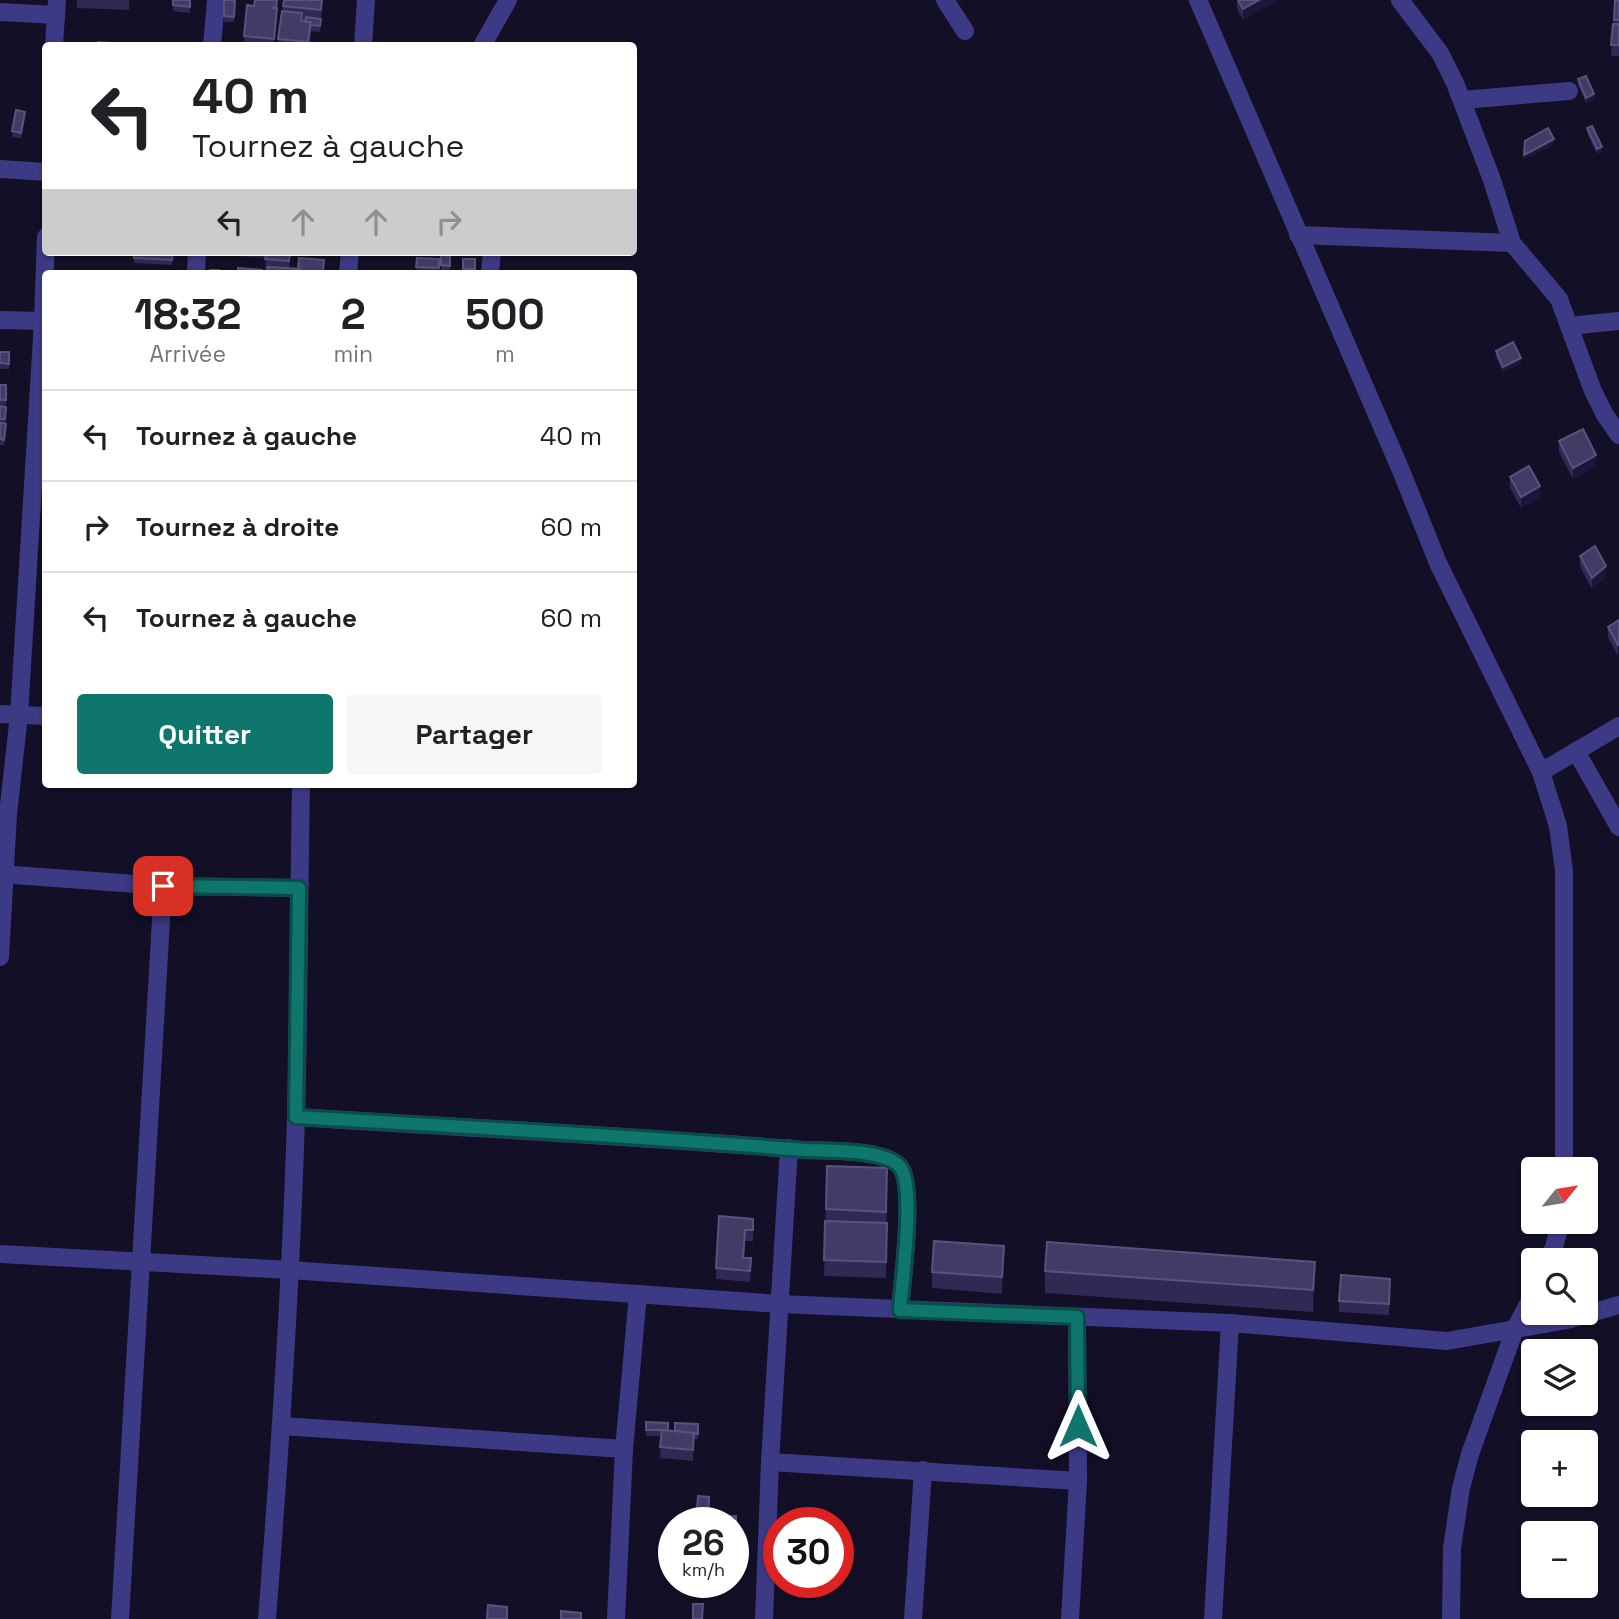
<!DOCTYPE html>
<html lang="fr">
<head>
<meta charset="utf-8">
<style>
	body { margin:0; font-family:"Space Grotesk",sans-serif; background:#f6f6f6; color:#202124; height:100vh; display:flex; flex-direction:column; font-size:26px; white-space:nowrap }
	* { box-sizing:border-box; margin:0 }
	p { font-size:23px; color:#757577 }
	.icon { flex:none; width:38px; height:38px; fill:none; stroke:currentColor; stroke-width:2; stroke-linecap:round; stroke-linejoin:round }
	.map { position:relative; flex:1; overflow:hidden }
	.panel { position:absolute; left:42px; top:270px; width:595px; height:518px; display:flex; flex-direction:column; background:#fff; border-radius:7px; box-shadow:0 2px 5px #0004 }
	.panel>* { flex:none }
	.banner { position:absolute; left:42px; top:42px; width:595px; height:214px; border-radius:7px; box-shadow:0 2px 5px #0004; background:#fff; color:#202124; overflow:hidden }
	.needle { width:46px; rotate:60deg }
	.tools { position:absolute; left:1521px; top:1157px; display:grid; gap:14px }
	.tools a { display:grid; place-items:center; width:77px; height:77px; border-radius:7px; background:#fff; box-shadow:0 2px 5px #0004; font-size:35px }
	.speed { position:absolute; left:658px; top:1507px; display:flex; gap:14px; font-size:35px; font-weight:700; text-align:center }
	.speed>* { display:grid; place-content:center; width:91px; height:91px; border-radius:50%; background:#fff; box-shadow:0 2px 5px #0004; line-height:1 }
	.speed small { font-size:18px; font-weight:400 }
	.speed .limit { border:10px solid #d22; background:#fff; color:#111 }
	.pin { position:absolute; display:grid; place-items:center; width:60px; height:60px; color:#fff; margin:-30px; border-radius:14px; box-shadow:0 4px 10px #0006 }
	.me { position:absolute; width:77px; margin:-38px; rotate:0deg; stroke-linejoin:round; filter:drop-shadow(0 0 5px #0008) }
	.turn { display:flex; align-items:center; gap:24px; height:147px; padding:0 35px; font-size:32px }
	.turn .icon { width:91px; height:91px; stroke-width:2.5 }
	.turn b { display:block; font-size:49px; line-height:60px }
	.lanes { display:flex; align-items:center; height:66px; padding:0 35px; background:#0003; justify-content:center; gap:35px; direction:ltr }
	.lanes .off { opacity:.35 }
	.eta { display:flex; justify-content:space-evenly; align-items:center; height:119px; text-align:center }
	.eta b { font-size:42px; font-weight:800; line-height:49px }
	.primary-button { display:flex; gap:14px; margin-top:auto; padding:14px 35px }
	.primary-button a { flex:1; height:80px; border-radius:7px; background:#0f766e; color:#fff; font-size:28px; font-weight:800; line-height:80px; text-align:center }
	.primary-button a+a { background:#f6f6f6; color:#202124 }
	ul { padding:0; list-style:none }
	li { display:flex; align-items:center; gap:21px; height:91px; padding:0 35px; border-top:2px solid #e0e0e0 }
	li div { flex:1 }
	li b { display:block; font-size:26px }
	li em { font-style:normal }
	.map>svg:first-child { display:block }
	.lines { fill:none; stroke-linecap:round; stroke-linejoin:round }
	.minor { stroke:#3d3a85; stroke-width:18 }
	.wall { fill:#312854 }
	.shaded-wall { fill:#1d163a }
	.building { fill:#433a66; stroke:#5a527e; stroke-width:2 }
	.route-casing { stroke:#0a4d48; stroke-width:18 }
	.route { stroke:#0f766e; stroke-width:12 }
</style>
</head>
<body>
<div class="map">
<svg width="1619" height="1619" viewBox="0 0 1619 1619">
	<rect width="100%" height="100%" fill="#130f26"/>
	<g class="lines">
		<g class="minor">
			<polyline points="945,0 965,31"/>
			<polyline points="1198,0 1402,473 1438,563 1541,772 1558,826 1564,871 1564,1169"/>
			<polyline points="1400,0 1440,53 1455,83 1492,180 1512,243 1559,299 1593,391 1605,415 1619,435"/>
			<polyline points="0,12 56,15"/>
			<polyline points="54,46 57,0"/>
			<polyline points="212,46 216,0"/>
			<polyline points="363,46 366,0"/>
			<polyline points="482,46 508,0"/>
			<polyline points="1462,100 1569,91"/>
			<polyline points="0,169 46,172"/>
			<polyline points="1298,235 1512,243"/>
			<polyline points="196,273 197,252"/>
			<polyline points="348,273 350,252"/>
			<polyline points="490,273 492,252"/>
			<polyline points="0,320 43,321"/>
			<polyline points="1569,326 1619,321"/>
			<polyline points="0,714 46,716"/>
			<polyline points="1576,751 1619,827"/>
			<polyline points="1541,772 1619,726"/>
			<polyline points="0,874 163,886 299,888"/>
			<polyline points="0,957 8,814 19,715 43,321 46,237"/>
			<path d="M296,1117C465,1128 635,1136 804,1150C827,1151 888,1149 901,1168C915,1190 902,1281 900,1310"/>
			<polyline points="0,1254 290,1270 780,1304 1230,1323 1447,1341 1567,1320 1619,1305"/>
			<polyline points="1548,1260 1554,1247 1561,1222"/>
			<polyline points="282,1426 624,1449"/>
			<polyline points="770,1462 1078,1481"/>
			<polyline points="120,1619 163,886"/>
			<path d="M267,1619C280,1452 291,1285 296,1117C299,1006 299,895 301,784"/>
			<polyline points="616,1619 624,1449 638,1294"/>
			<polyline points="764,1619 770,1462 789,1148"/>
			<polyline points="913,1619 923,1470"/>
			<polyline points="1070,1619 1078,1481 1077,1317"/>
			<polyline points="1213,1619 1230,1323"/>
			<polyline points="1451,1619 1452,1548 1461,1488 1470,1454 1515,1329 1533,1294"/>
		</g>
	</g>
	<g class="wall">
		<polygon points="77,0 129,0 129,10 77,8"/>
		<polygon points="173,0 190,0 190,13 173,11"/>
		<polygon points="224,0 235,0 234,22 224,22"/>
		<polygon points="277,0 277,19 274,46 244,46 244,36 254,6"/>
		<polygon points="284,0 322,9 320,32 311,31 310,46 278,46"/>
		<polygon points="1237,0 1276,0 1276,1 1243,20 1237,9"/>
		<polygon points="1615,0 1619,0 1619,56 1611,56"/>
		<polygon points="1578,79 1594,100 1586,103 1578,85"/>
		<polygon points="25,117 21,138 12,137 12,131"/>
		<polygon points="1587,128 1602,152 1597,154 1587,133"/>
		<polygon points="134,252 173,252 172,265 134,263"/>
		<polygon points="239,252 264,252 263,258 239,256"/>
		<polygon points="266,252 291,252 289,268 323,273 267,273 268,270 265,269"/>
		<polygon points="296,252 318,252 318,256 296,253"/>
		<polygon points="382,252 415,252 415,256"/>
		<polygon points="441,255 450,256 450,272 441,271"/>
		<polygon points="417,258 439,259 439,273 416,272"/>
		<rect x="463" y="259" width="12" height="14"/>
		<polygon points="1496,351 1521,363 1503,372 1496,357"/>
		<rect x="0" y="352" width="9" height="17"/>
		<rect x="0" y="385" width="6" height="20"/>
		<polygon points="0,406 6,407 6,429 4,445 0,445"/>
		<polygon points="1559,441 1596,466 1573,479 1559,452"/>
		<polygon points="1510,477 1540,497 1521,508 1510,488"/>
		<polygon points="1580,556 1606,577 1592,589 1580,567"/>
		<polygon points="1619,620 1618,656 1608,638 1608,627"/>
		<polygon points="827,1166 887,1184 886,1278 824,1276"/>
		<polygon points="753,1219 753,1241 745,1241 744,1258 751,1258 750,1282 716,1279 716,1268"/>
		<polygon points="1004,1263 1002,1294 932,1288 932,1272"/>
		<polygon points="1045,1271 1315,1284 1313,1312 1045,1293"/>
		<polygon points="1390,1290 1389,1315 1339,1312 1339,1301"/>
		<polygon points="646,1422 668,1430 675,1431 698,1424 698,1439 694,1439 693,1461 660,1458 661,1436 646,1436"/>
	</g>
	<g class="shaded-wall">
		<polygon points="277,0 277,19 274,46 272,19"/>
		<polygon points="1259,0 1276,0 1276,1 1243,20 1243,9"/>
		<polygon points="1594,94 1594,100 1586,103 1586,98"/>
		<polygon points="1554,139 1554,145 1524,160 1524,155"/>
		<polygon points="1602,147 1602,152 1597,154 1597,149"/>
		<polygon points="1521,358 1521,363 1503,372 1503,367"/>
		<polygon points="1596,455 1596,466 1573,479 1573,468"/>
		<polygon points="1540,486 1540,497 1521,508 1521,497"/>
		<polygon points="1606,566 1606,577 1592,589 1592,578"/>
		<polygon points="1004,1246 1004,1263 1002,1294 1002,1277"/>
		<polygon points="1315,1262 1315,1284 1313,1312 1313,1290"/>
	</g>
	<g class="building">
		<polygon points="173,0 190,0 190,7 173,5"/>
		<polygon points="224,0 235,0 234,17 224,16"/>
		<polygon points="255,0 277,0 276,7 272,8 277,8 274,39 244,36 247,5 254,6"/>
		<polygon points="284,0 322,0 321,10 283,6"/>
		<polygon points="1238,0 1259,0 1243,9"/>
		<polygon points="1615,0 1619,0 1619,20 1614,20"/>
		<polygon points="282,11 302,13 301,21 311,22 308,42 278,39"/>
		<polygon points="306,17 321,19 320,26 310,25 311,22 305,22"/>
		<polygon points="1613,24 1619,24 1619,45 1611,45"/>
		<polygon points="98,42 124,44 124,46 98,46"/>
		<polygon points="280,43 310,46 280,46"/>
		<polygon points="1586,76 1594,94 1586,98 1578,79"/>
		<polygon points="16,110 25,112 21,133 12,131"/>
		<polygon points="1592,126 1602,147 1597,149 1587,128"/>
		<polygon points="1548,128 1554,139 1524,155 1525,141"/>
		<polygon points="134,252 173,252 172,260 134,258"/>
		<polygon points="266,252 290,252 289,261 265,259"/>
		<polygon points="441,255 450,256 450,266 441,265"/>
		<polygon points="299,258 324,260 323,272 299,271 300,269 298,269"/>
		<polygon points="417,258 439,259 439,268 416,267"/>
		<rect x="463" y="259" width="12" height="10"/>
		<polygon points="268,267 300,269 299,273 267,273"/>
		<polygon points="238,268 262,270 262,273 238,273"/>
		<rect x="210" y="270" width="9" height="3"/>
		<polygon points="1513,342 1521,358 1503,367 1496,351"/>
		<polygon points="0,352 9,352 9,364 0,363"/>
		<rect x="0" y="385" width="6" height="15"/>
		<polygon points="0,406 6,407 5,419 0,419"/>
		<polygon points="0,423 6,424 4,440 0,439"/>
		<polygon points="1583,429 1596,455 1573,468 1559,441"/>
		<polygon points="1529,466 1540,486 1521,497 1510,477"/>
		<polygon points="1595,546 1606,566 1592,578 1580,556"/>
		<polygon points="1619,620 1619,645 1618,645 1608,627"/>
		<polygon points="827,1166 887,1168 886,1212 826,1209"/>
		<polygon points="719,1216 753,1219 753,1230 745,1230 743,1258 751,1258 750,1271 716,1268"/>
		<polygon points="825,1221 887,1223 886,1262 824,1260"/>
		<polygon points="934,1241 1004,1246 1002,1277 932,1272"/>
		<polygon points="1047,1242 1315,1262 1313,1290 1045,1271"/>
		<polygon points="1341,1275 1390,1279 1389,1304 1339,1301"/>
		<polygon points="646,1422 668,1423 668,1430 646,1430"/>
		<polygon points="675,1423 698,1424 698,1434 675,1431"/>
		<polygon points="662,1430 694,1433 693,1450 660,1447"/>
		<polygon points="698,1496 709,1497 708,1522 696,1522"/>
		<polygon points="736,1516 736,1527 733,1527 733,1522 714,1522 714,1517"/>
		<polygon points="693,1604 703,1604 702,1619 693,1619"/>
		<polygon points="488,1605 507,1607 507,1619 487,1619"/>
		<polygon points="561,1611 581,1613 581,1619 561,1619"/>
	</g>
	<g class="lines">
		<defs>
			<path id="route" d="M163,886L299,888L296,1117C465,1127 635,1136 804,1150C827,1151 888,1149 901,1168C915,1190 902,1281 900,1310L1077,1317L1078,1426"/>
		</defs>
		<use href="#route" class="route-casing"/>
		<use href="#route" class="route"/>
	</g>
</svg>
<div class="tools">
<a><svg class="needle" viewBox="-14 -14 28 28"><path d="M0-13l5 13h-10z" fill="#e53935"/><path d="M0 13l5-13h-10z" fill="#757577"/></svg></a>
<a><svg class="icon" aria-label="search" viewBox="0 0 24 24"><circle cx="10" cy="10" r="6"/><path d="M15 15l6 6"/></svg></a>
<a><svg class="icon" aria-label="layers" viewBox="0 0 24 24"><path d="M12 4l9 5-9 5-9-5zM3 14l9 5 9-5"/></svg></a>
<a>+</a>
<a>−</a>
</div>
<div class="speed"><div>26<small>km/h</small></div><div class="limit">30</div></div>
<div class="pin" style="left:163px;top:886px;background:#d93025"><svg class="icon" aria-label="arrive" viewBox="0 0 24 24"><path d="M6 21V4h12l-3 4 3 4H6"/></svg></div>
<svg class="me" style="left:1078px;top:1426px" viewBox="-20 -20 40 40"><path d="M0-17L14 15 0 8-14 15z" fill="#0f766e" stroke="#fff" stroke-width="4"/></svg>
<div class="banner">
<div class="turn"><svg class="icon" aria-label="left" viewBox="0 0 24 24"><path d="M17 20v-9H6M10 6l-5 5 5 5"/></svg><div><b>40 m</b>Tournez à gauche</div></div>
<div class="lanes"><svg class="icon" aria-label="left" viewBox="0 0 24 24"><path d="M17 20v-9H6M10 6l-5 5 5 5"/></svg><svg class="icon off" aria-label="ahead" viewBox="0 0 24 24"><path d="M12 20V5M6 11l6-6 6 6"/></svg><svg class="icon off" aria-label="ahead" viewBox="0 0 24 24"><path d="M12 20V5M6 11l6-6 6 6"/></svg><svg class="icon off" aria-label="right" viewBox="0 0 24 24"><path d="M7 20v-9h11M14 6l5 5-5 5"/></svg></div>
</div>
<section class="panel">
<div class="eta">
<div><b>18:32</b><p>Arrivée</p></div>
<div><b>2</b><p>min</p></div>
<div><b>500</b><p>m</p></div>
</div>
<ul>
<li><svg class="icon" aria-label="left" viewBox="0 0 24 24"><path d="M17 20v-9H6M10 6l-5 5 5 5"/></svg><div><b>Tournez à gauche</b></div><em>40 m</em></li>
<li><svg class="icon" aria-label="right" viewBox="0 0 24 24"><path d="M7 20v-9h11M14 6l5 5-5 5"/></svg><div><b>Tournez à droite</b></div><em>60 m</em></li>
<li><svg class="icon" aria-label="left" viewBox="0 0 24 24"><path d="M17 20v-9H6M10 6l-5 5 5 5"/></svg><div><b>Tournez à gauche</b></div><em>60 m</em></li>
</ul>
<div class="primary-button"><a>Quitter</a><a>Partager</a></div>
</section>
</div>
</body>
</html>
